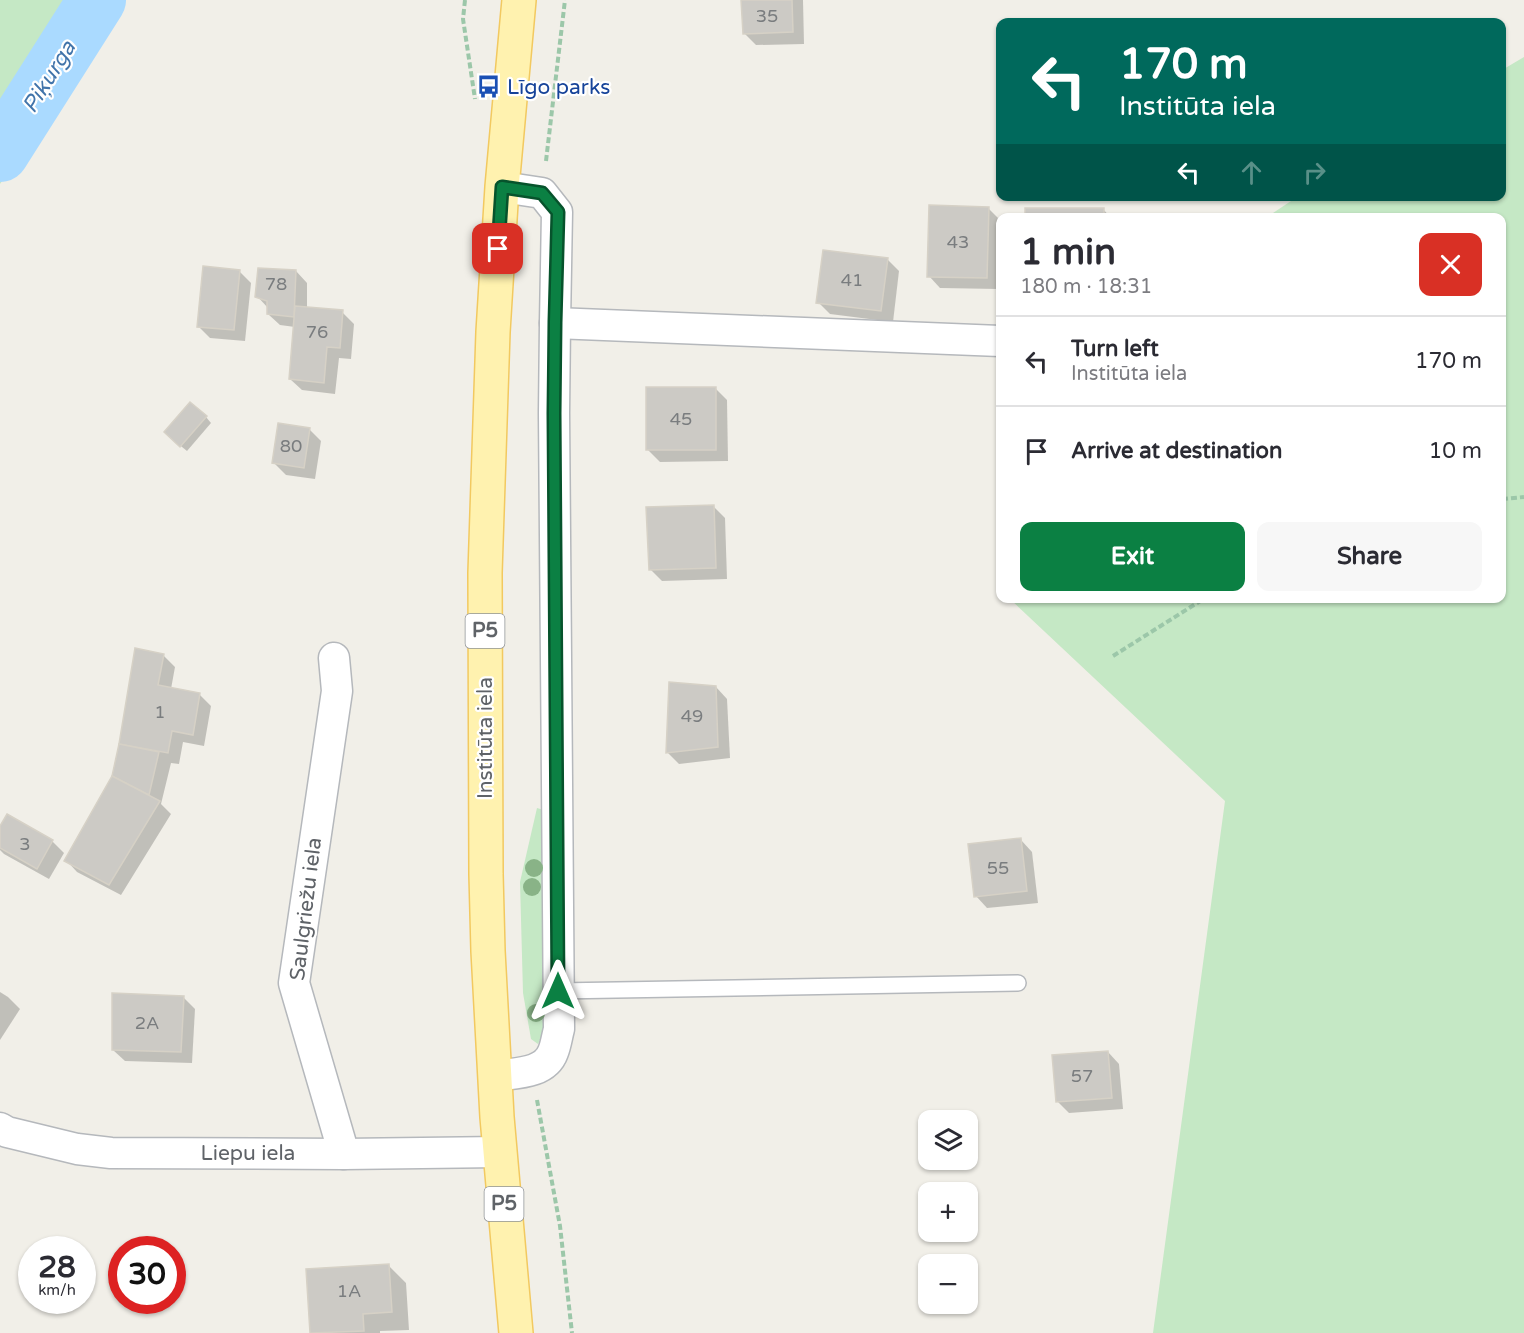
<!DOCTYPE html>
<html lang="en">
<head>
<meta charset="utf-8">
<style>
	body { margin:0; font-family:"Varela Round",sans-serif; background:#f7f7f7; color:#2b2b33; height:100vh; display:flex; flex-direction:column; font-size:22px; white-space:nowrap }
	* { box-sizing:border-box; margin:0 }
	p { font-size:20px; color:#7c7c81 }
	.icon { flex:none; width:33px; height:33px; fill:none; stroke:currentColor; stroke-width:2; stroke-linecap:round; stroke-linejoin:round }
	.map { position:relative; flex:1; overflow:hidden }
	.drawer { position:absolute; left:996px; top:213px; width:510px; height:390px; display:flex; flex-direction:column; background:#fff; border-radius:12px; box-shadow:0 2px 4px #0004 }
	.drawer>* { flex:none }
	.hud { position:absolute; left:996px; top:18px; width:510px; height:183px; border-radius:12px; box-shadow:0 2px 4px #0004; background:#00695c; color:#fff; overflow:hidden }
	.tools { position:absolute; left:918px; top:1110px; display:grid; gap:12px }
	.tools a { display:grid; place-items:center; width:60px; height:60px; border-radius:12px; background:#fff; box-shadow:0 2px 4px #0004; font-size:30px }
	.speed { position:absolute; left:18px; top:1236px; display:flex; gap:12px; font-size:30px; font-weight:700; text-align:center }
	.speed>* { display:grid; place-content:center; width:78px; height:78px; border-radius:50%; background:#fff; box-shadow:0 2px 4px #0004; line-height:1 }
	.speed small { font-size:15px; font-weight:400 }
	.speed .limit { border:9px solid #d22; background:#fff; color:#111 }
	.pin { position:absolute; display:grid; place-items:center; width:51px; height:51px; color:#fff; margin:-26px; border-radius:12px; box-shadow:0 3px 9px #0006 }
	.me { position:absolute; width:66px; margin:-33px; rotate:0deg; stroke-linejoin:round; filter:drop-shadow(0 0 4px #0008) }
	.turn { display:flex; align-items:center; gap:21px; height:126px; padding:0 24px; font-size:27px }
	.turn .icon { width:78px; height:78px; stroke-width:2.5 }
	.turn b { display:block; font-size:42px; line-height:51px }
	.lanes { display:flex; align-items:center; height:57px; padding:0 24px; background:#0003; justify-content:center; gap:30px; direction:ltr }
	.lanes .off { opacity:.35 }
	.round { display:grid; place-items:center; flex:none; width:63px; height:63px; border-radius:12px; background:#f7f7f7 }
	.head { display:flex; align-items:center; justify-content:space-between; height:102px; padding:0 24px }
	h1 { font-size:36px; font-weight:700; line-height:45px }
	.button { display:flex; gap:12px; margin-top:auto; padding:12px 24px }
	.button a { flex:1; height:69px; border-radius:12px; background:#0b8043; color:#fff; font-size:24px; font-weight:700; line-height:69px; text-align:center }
	.button a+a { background:#f7f7f7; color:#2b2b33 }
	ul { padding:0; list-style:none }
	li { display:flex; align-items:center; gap:18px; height:90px; padding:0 24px; border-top:2px solid #e1e1e2 }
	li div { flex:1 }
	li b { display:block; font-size:22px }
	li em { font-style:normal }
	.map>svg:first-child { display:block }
	.green { fill:#c5e8c5 }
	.shadow { fill:#0003 }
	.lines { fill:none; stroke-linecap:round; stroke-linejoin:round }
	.river { stroke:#aadaff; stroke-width:58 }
	.building { fill:#cccac5; stroke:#d6d1c6; stroke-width:1.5 }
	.service-casing { stroke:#b5b8bc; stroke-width:18 }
	.minor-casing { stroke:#b5b8bc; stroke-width:33 }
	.primary-casing { stroke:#f2c960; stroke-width:36 }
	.path { stroke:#9cc7a9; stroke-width:4; stroke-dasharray:6 3; stroke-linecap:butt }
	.service { stroke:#fff; stroke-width:15 }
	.minor { stroke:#fff; stroke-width:30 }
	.primary { stroke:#fff2af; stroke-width:33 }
	.tree { fill:#89b387 }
	.route-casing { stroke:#07532c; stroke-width:15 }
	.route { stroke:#0b8043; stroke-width:10 }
	.labels { text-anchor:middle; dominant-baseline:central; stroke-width:4.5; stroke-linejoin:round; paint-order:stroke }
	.number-label { font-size:18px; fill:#7a7d7f }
	.shield { fill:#fff; stroke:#8f9295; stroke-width:1.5 }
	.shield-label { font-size:20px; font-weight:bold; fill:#5f6368 }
	.transit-label { font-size:21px; fill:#164399; stroke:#fff; text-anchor:start }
	.street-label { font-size:21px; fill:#5f6368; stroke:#fff }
	.water-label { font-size:22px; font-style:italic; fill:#4174aa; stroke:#fff }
</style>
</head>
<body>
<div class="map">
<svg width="1524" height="1333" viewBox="0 0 1524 1333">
	<rect width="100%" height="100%" fill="#f1efe8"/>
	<g class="green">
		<polygon points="0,0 118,0 0,184"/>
		<polygon points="1524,57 1524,1333 1153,1333 1225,801 1010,599 1502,598 1502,218 1267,217 1297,197 1502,196 1502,70"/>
		<polygon points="537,808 547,811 547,1025 538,1044 531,1039 523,993 520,882"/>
	</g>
	<g class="shadow">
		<polygon points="743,0 803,0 804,44 756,45 744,33"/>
		<polygon points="988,208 1000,220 998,289 940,288 929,276"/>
		<polygon points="1103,209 1111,218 1026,218"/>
		<polygon points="887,259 899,271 893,322 830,314 818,302"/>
		<polygon points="239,271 251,283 245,341 210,338 198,326"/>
		<polygon points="296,271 307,283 307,308 342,312 354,324 351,359 339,358 335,394 302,390 290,379 295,327 280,325 268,314 268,308 257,296"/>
		<polygon points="715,388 727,400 728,461 660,462 648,450"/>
		<polygon points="206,417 211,423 187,451 171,438"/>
		<polygon points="309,429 321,441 315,479 286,475 274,463"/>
		<polygon points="713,506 725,518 727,579 662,581 650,569"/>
		<polygon points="136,650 163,655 175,667 171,689 199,694 211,706 204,746 183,742 179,764 171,763 161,804 171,814 121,895 77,872 66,860 114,776"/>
		<polygon points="716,687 727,699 730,758 679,764 667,752"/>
		<polygon points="0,829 52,841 64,853 49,879 4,854 0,850"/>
		<polygon points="1021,840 1032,852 1038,903 987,908 976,896"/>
		<polygon points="0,992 8,997 20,1009 0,1040"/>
		<polygon points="183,997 195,1009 192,1063 125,1061 113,1050"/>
		<polygon points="1108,1052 1119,1064 1123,1109 1069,1113 1057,1101"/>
		<polygon points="389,1266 406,1283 409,1330 380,1331 380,1333 311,1333 308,1270"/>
	</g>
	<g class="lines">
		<polyline class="river" points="0,153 97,0"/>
	</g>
	<g class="building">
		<polygon points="741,0 792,0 793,32 743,34"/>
		<polygon points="929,205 989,207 987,278 927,277"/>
		<rect x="1025" y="208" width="79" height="10"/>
		<polygon points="823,250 888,258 881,311 816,303"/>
		<polygon points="203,266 240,270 234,330 197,327"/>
		<polygon points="258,268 296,270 294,317 267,314 267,301 255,297"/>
		<polygon points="295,306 343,310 340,348 327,347 324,383 289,379"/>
		<rect x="646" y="387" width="70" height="63"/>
		<polygon points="190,402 207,416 180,447 164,432"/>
		<polygon points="278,423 310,428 304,468 272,463"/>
		<polygon points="714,505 716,568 649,570 646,507"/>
		<polygon points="135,648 164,654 158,685 200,693 193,735 172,731 168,753 119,744"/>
		<polygon points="669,682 716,686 718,747 666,753"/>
		<polygon points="119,744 159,752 149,795 112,776"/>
		<polygon points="112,776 160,801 109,885 64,861"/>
		<polygon points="7,814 53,840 37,869 0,848 0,826"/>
		<polygon points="1021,838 1027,891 974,897 968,844"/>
		<polygon points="112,993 184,996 181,1052 112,1050"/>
		<polygon points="1108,1051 1112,1098 1056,1102 1052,1055"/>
		<polygon points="389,1264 392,1312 363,1314 364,1331 310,1333 306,1269"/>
	</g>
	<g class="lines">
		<defs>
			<polyline id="service" points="558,991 1018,983"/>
			<g id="minor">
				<polyline points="555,323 1000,341"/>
				<polyline points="334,658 337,691 294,983 344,1154"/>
				<path d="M495,1076C515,1073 545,1074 553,1052C556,1045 557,1036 559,1029L554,413L555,323L557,212L542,193L502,187"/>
				<polyline points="0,1128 7,1132 77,1149 111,1153 344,1154 500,1152"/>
			</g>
			<polyline id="primary" points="516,1333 497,1117 488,951 486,874 485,573 493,332 502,187 519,0"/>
		</defs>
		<use href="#service" class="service-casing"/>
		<use href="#minor" class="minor-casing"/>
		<use href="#primary" class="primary-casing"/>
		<g class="path">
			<polyline points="465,0 463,19 475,99"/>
			<polyline points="546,161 565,0"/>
			<polyline points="1502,499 1524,497"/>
			<polyline points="1113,656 1205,598"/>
			<polyline points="537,1100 560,1226 572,1333"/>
		</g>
		<use href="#service" class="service"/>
		<use href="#minor" class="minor"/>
		<use href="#primary" class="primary"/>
	</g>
	<g class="tree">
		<circle cx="534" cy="868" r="9"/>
		<circle cx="532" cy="887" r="9"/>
		<circle cx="536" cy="1013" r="9"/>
	</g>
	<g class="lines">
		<defs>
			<polyline id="route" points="498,249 502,187 542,193 558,212 555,322 554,413 558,991"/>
		</defs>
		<use href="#route" class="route-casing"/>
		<use href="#route" class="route"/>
	</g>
	<defs>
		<symbol id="bus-bare" viewBox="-9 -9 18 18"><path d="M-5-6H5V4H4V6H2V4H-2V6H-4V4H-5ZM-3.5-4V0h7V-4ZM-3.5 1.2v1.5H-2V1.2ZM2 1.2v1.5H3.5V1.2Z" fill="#1a4fb4" stroke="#fff" stroke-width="2.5" paint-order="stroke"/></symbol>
	</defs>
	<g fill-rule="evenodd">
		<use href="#bus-bare" x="472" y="70" width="33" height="33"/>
	</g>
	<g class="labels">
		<g class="number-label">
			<text x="767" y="16">35</text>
			<text x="958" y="242">43</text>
			<text x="852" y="280">41</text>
			<text x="276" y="284">78</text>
			<text x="317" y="332">76</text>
			<text x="681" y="419">45</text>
			<text x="291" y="446">80</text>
			<text x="160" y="712">1</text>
			<text x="692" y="716">49</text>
			<text x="25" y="844">3</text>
			<text x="998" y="868">55</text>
			<text x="147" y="1023">2A</text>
			<text x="1082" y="1076">57</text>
			<text x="349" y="1291">1A</text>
		</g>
		<g class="shield">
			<rect x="465.5" y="614" width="39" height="34" rx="4.5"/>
			<rect x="484.5" y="1187" width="39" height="34" rx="4.5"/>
		</g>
		<g class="shield-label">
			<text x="485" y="631">P5</text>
			<text x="504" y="1204">P5</text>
		</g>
		<g class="transit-label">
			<text x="507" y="87">Līgo parks</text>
		</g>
		<g class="street-label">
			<text transform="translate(485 738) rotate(-90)">Institūta iela</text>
			<text transform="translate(306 909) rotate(-83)">Saulgriežu iela</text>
			<text x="248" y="1153">Liepu iela</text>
		</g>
		<g class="water-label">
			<text transform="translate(49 77) rotate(-58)">Piķurga</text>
		</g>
	</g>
</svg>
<div class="tools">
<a><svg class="icon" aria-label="layers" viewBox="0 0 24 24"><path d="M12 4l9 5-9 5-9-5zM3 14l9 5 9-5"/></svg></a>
<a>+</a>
<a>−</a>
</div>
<div class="speed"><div>28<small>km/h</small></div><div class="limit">30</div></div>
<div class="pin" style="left:498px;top:249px;background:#d93025"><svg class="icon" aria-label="arrive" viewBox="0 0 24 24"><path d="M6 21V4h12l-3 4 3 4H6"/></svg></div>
<svg class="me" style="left:558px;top:991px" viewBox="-20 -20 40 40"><path d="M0-17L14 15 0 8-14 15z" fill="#0b8043" stroke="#fff" stroke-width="4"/></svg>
<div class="hud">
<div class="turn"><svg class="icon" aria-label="left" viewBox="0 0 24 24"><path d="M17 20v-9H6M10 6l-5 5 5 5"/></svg><div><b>170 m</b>Institūta iela</div></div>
<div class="lanes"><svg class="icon" aria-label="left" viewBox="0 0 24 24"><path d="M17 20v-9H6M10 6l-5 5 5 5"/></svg><svg class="icon off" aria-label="ahead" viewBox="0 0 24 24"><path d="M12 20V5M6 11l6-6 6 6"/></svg><svg class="icon off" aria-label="right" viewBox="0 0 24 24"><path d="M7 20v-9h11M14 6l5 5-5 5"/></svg></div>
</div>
<section class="drawer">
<div class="head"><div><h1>1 min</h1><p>180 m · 18:31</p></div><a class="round" style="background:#d93025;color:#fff"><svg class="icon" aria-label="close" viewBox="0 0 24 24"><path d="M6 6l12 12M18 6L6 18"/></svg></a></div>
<ul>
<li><svg class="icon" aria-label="left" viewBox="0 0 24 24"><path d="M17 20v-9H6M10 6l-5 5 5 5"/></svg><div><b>Turn left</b><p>Institūta iela</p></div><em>170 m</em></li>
<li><svg class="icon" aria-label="arrive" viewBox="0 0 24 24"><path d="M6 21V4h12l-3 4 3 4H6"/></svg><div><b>Arrive at destination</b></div><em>10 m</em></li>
</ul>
<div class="button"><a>Exit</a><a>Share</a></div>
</section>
</div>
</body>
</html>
